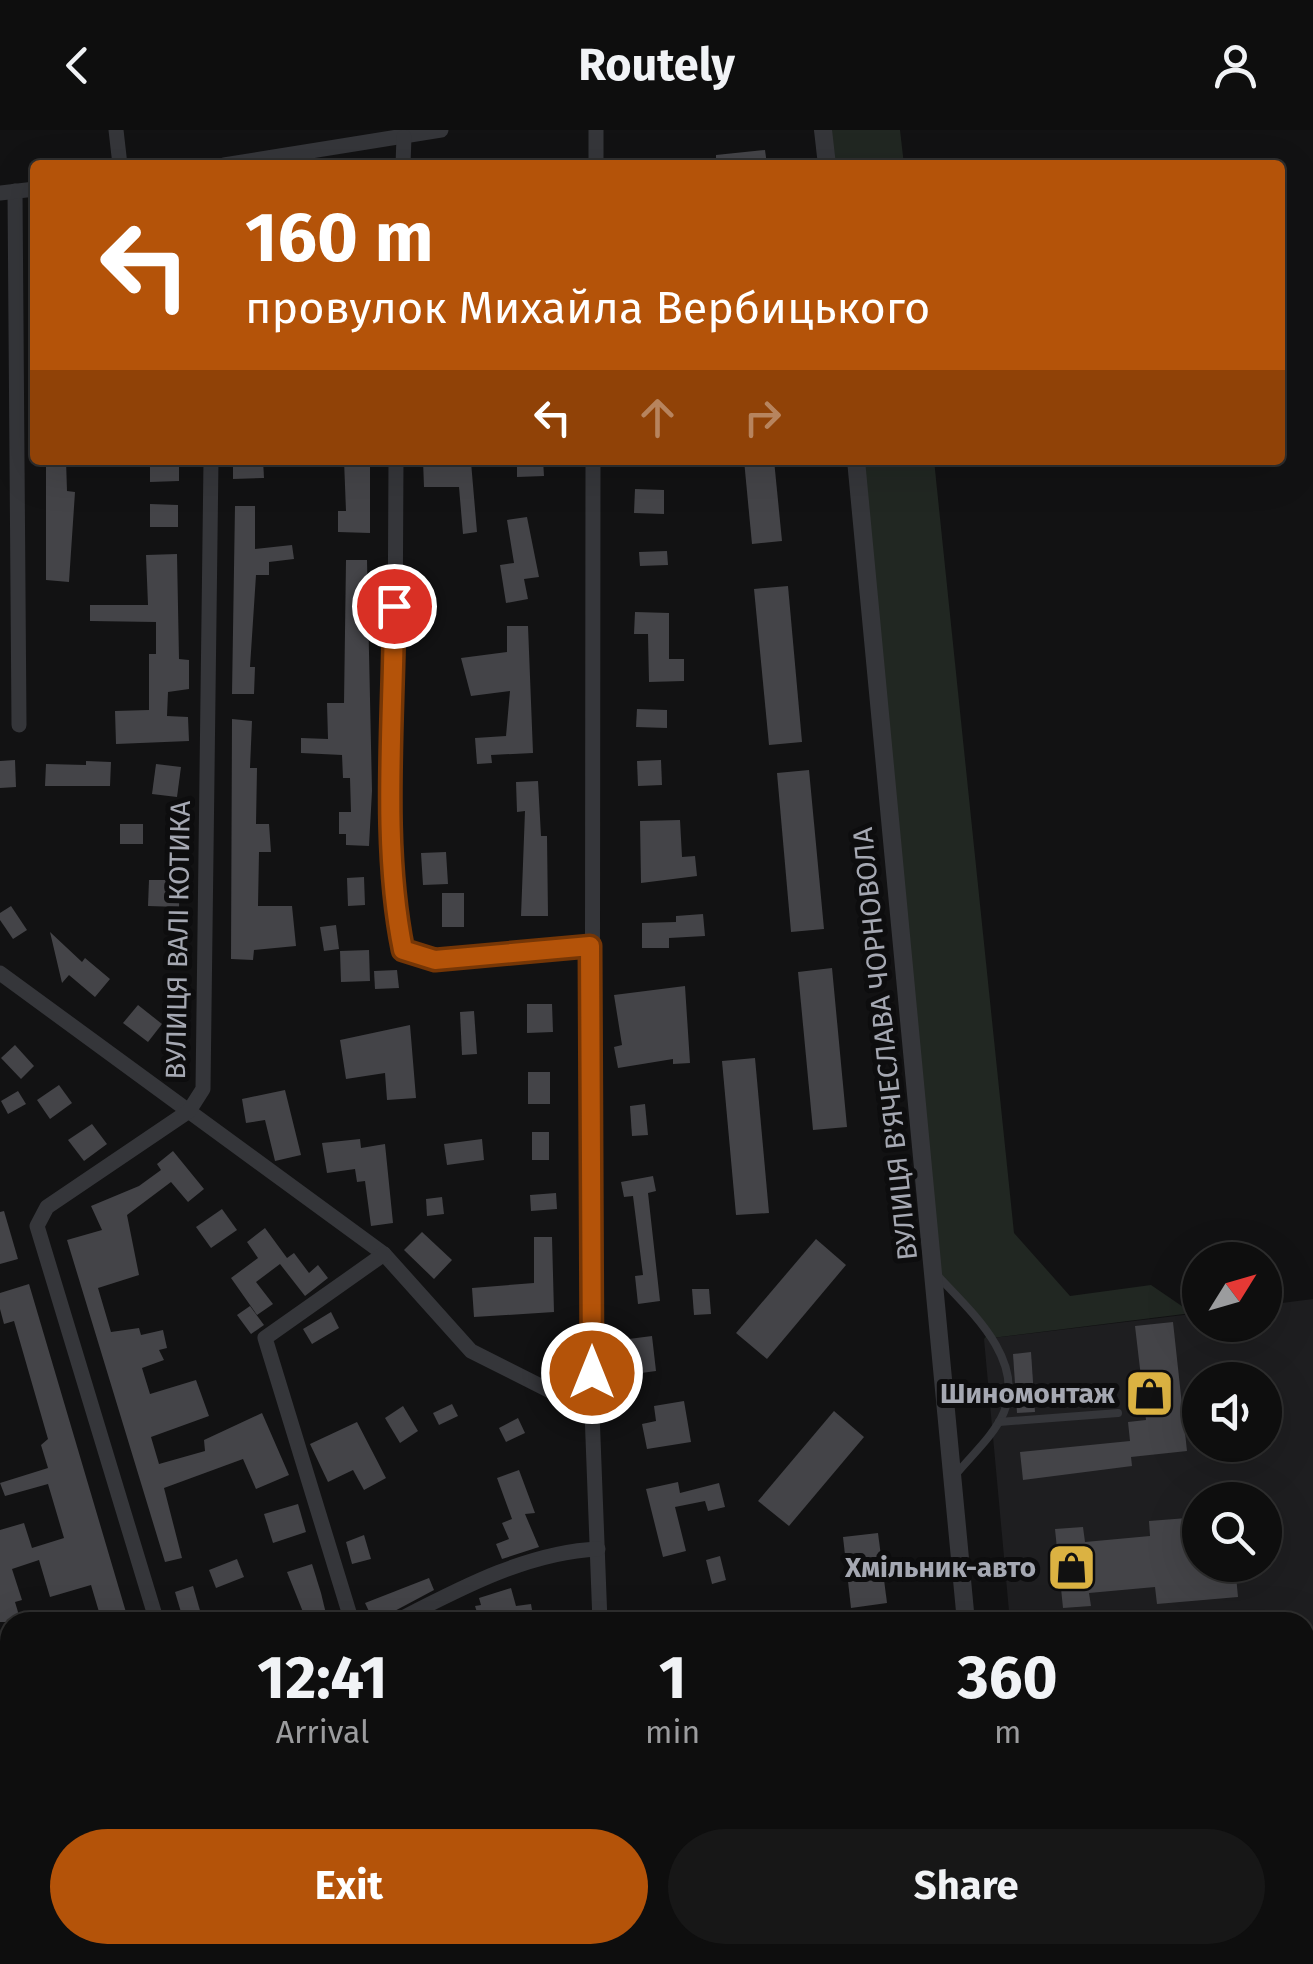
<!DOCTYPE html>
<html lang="en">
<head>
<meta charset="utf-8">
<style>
	body { margin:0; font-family:"Fira Sans",sans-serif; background:#171717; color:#f1f3f6; height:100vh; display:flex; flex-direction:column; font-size:38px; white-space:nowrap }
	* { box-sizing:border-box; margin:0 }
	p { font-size:32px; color:#9b9c9e }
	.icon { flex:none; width:55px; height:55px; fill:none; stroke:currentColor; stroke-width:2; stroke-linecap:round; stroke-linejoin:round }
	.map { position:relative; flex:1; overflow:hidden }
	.details { position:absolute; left:0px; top:1482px; width:1315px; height:352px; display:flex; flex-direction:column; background:#0e0e0e; border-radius:30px 30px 0 0; box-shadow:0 10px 40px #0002,0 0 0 2px #2e2e2e }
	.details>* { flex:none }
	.guide { position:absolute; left:30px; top:30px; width:1255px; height:305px; border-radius:10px; box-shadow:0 10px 40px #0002,0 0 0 2px #2e2e2e; background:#b45309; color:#fff; overflow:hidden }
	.needle { width:65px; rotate:53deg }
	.buttons { position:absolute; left:1182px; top:1112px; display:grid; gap:20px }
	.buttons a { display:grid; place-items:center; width:100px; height:100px; border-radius:50%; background:#0e0e0e; box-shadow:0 10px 40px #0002,0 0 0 2px #2e2e2e; font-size:50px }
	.pin { position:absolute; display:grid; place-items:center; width:85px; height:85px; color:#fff; margin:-42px; border:5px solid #fff; border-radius:50%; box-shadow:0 2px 10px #0007 }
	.me { position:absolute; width:110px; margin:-55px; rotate:0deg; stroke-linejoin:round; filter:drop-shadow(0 0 8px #0008) }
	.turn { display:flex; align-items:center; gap:35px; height:210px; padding:0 50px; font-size:45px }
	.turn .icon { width:130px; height:130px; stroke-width:2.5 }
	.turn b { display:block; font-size:70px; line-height:85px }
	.lanes { display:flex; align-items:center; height:95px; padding:0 50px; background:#0003; justify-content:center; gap:50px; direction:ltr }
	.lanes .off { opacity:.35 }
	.eta { display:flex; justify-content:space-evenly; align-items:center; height:170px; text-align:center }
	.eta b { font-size:60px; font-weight:700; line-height:70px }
	.cta { display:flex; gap:20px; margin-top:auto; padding:20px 50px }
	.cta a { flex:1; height:115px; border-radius:60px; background:#b45309; color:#fff; font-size:40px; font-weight:700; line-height:115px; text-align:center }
	.cta a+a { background:#171717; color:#f1f3f6 }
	header { display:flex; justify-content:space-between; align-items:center; height:130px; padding:0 50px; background:#0e0e0e; font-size:45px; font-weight:700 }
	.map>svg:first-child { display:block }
	.built { fill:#1e1e20; fill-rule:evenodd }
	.green { fill:#212722 }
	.building { fill:#444448 }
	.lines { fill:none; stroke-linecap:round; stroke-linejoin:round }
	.service { stroke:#35363a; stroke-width:8 }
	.minor { stroke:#35363a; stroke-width:15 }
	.tertiary { stroke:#35363a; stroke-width:18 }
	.route-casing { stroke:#753606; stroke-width:25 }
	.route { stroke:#b45309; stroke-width:18 }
	.labels { text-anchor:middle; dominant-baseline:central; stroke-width:10; stroke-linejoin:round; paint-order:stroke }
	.street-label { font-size:28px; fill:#a5a8b2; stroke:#0d0d0e }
	.poi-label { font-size:28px; font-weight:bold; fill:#a5a8b2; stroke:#0d0d0e; text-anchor:end }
</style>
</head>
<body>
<header><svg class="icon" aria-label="back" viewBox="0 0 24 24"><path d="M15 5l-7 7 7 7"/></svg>Routely<svg class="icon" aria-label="person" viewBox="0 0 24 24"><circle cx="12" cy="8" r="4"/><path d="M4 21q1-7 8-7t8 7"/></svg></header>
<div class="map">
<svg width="1313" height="1834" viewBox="0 0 1313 1834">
	<rect width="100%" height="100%" fill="#121213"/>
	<path class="built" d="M1313,1169V1834H1038L1037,1825H1305V1492H1010L984,1209L1200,1183V1195H1265V1175ZM1200,1250H1265V1315H1200ZM1200,1370H1265V1435H1200Z"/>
	<g class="green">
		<polygon points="823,0 900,0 904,35 827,35"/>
		<polygon points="856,330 934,330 1014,1103 1070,1166 1151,1155 1192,1183 984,1209 989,1204 935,1143"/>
	</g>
	<g class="building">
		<polygon points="765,20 767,35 716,35 716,25"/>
		<polygon points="46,330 66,330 67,361 75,362 69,452 46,450"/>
		<polygon points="150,330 179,330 179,351 150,352"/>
		<polygon points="233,330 263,330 264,348 233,349"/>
		<polygon points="344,330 370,330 370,403 338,402 338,381 346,381"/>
		<polygon points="423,330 471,332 477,402 463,404 459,357 424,357"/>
		<polygon points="517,330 543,330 544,346 517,347"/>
		<polygon points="744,330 774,330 782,411 752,414"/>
		<polygon points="635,359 664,360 664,384 634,383"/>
		<polygon points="150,374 178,375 178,397 150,397"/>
		<polygon points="235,376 255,376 255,419 292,415 294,429 269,432 269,445 256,445 250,537 255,537 254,564 232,564"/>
		<polygon points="527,387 539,447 524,449 528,469 506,473 500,435 514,433 507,390"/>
		<polygon points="667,421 668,435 640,436 639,422"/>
		<polygon points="177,424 179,529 189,530 189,559 168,562 167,586 188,587 189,611 116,614 115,581 149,580 149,524 156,524 156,492 90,491 90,475 148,475 146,425"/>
		<polygon points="346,430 367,430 372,661 369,716 346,715 346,704 339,704 339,682 351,682 350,648 343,648 342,625 301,623 301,608 328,609 327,573 344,573"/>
		<polygon points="788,456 802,612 769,615 754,459"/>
		<polygon points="635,482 669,483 669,529 684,529 684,551 649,552 648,504 634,504"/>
		<polygon points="507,496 528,496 533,623 491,625 492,633 477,634 475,608 506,606 510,561 471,566 461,528 507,522"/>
		<polygon points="637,579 667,580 667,598 636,597"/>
		<polygon points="232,589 252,591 250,638 257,638 256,694 269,694 271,722 259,722 258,776 292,776 296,816 254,820 253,830 231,829"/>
		<polygon points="15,630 16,657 0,658 0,631"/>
		<polygon points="661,630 662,655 638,656 637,631"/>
		<polygon points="86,631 111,632 110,656 45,656 46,634 86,635"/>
		<polygon points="156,634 181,637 177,667 152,664"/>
		<polygon points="809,640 824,799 791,802 777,643"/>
		<polygon points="538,651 541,706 547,706 548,786 521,786 525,681 517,682 516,652"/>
		<polygon points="680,690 682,727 695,726 697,746 641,753 640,691"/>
		<rect x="120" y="694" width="23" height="20"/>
		<polygon points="446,722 448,754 423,755 421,723"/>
		<polygon points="364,747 365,775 348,776 347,748"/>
		<polygon points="149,750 180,750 179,777 148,776"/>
		<rect x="442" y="763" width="22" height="34"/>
		<polygon points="11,776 27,800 13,809 0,790 0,783"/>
		<polygon points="703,784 705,806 669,808 669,818 642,818 642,793 676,792 676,786"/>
		<polygon points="336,795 339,819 324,821 320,797"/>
		<polygon points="50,802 82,832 85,828 110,849 95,867 69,845 62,853"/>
		<polygon points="369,820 370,851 341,852 340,821"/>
		<polygon points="832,838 847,997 813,1000 798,842"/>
		<polygon points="397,840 399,858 375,859 374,841"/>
		<polygon points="685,856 690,933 673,934 673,929 618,938 614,917 622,915 614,865"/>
		<polygon points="527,874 552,874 553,902 527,903"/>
		<polygon points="138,875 162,894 148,912 123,893"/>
		<polygon points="474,881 477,924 462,925 460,882"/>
		<polygon points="410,895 416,968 387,970 385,943 346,949 340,910"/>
		<polygon points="15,915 34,936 21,949 1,928"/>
		<polygon points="755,928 769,1083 736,1085 722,931"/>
		<rect x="528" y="942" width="22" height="32"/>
		<polygon points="59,955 72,973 50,989 37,970"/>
		<polygon points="285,960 301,1025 275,1031 265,990 246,993 242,969"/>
		<polygon points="18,961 26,974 8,984 1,971"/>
		<polygon points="645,974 648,1005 632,1006 630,976"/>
		<polygon points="92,994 107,1014 84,1031 68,1010"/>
		<rect x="532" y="1002" width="17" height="28"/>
		<polygon points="360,1009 361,1018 385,1014 393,1093 371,1096 365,1051 357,1052 355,1039 327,1043 322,1013"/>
		<polygon points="482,1009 484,1030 447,1035 444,1014"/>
		<polygon points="173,1021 204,1059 188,1072 171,1052 127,1085 139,1145 98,1158 111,1202 139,1198 141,1205 163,1200 167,1218 159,1220 164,1230 142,1238 150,1264 196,1250 209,1286 151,1307 159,1334 205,1321 204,1310 262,1283 289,1345 256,1359 243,1329 164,1358 182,1428 165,1432 67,1110 102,1100 91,1076 139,1056 161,1040 157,1034"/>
		<polygon points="653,1046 656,1061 648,1063 660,1171 638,1174 635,1146 643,1145 633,1066 624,1067 621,1052"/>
		<polygon points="556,1063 557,1079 531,1081 530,1065"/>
		<polygon points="442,1067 444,1084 427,1086 426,1069"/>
		<polygon points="222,1079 237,1100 211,1118 196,1097"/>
		<polygon points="4,1081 18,1129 0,1134 0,1082"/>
		<polygon points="265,1098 287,1128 294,1123 309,1143 318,1135 328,1148 305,1166 280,1134 256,1152 273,1174 257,1185 231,1148 258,1128 247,1112"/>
		<polygon points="422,1102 452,1130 434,1149 404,1120"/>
		<polygon points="534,1107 552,1107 554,1182 474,1187 472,1158 534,1153"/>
		<polygon points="816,1109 846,1135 767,1229 736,1203"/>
		<polygon points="29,1154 128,1489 115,1492 102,1492 91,1455 50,1467 39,1430 12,1439 22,1470 15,1472 21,1492 0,1492 0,1400 24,1393 32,1418 64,1408 48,1354 5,1366 0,1353 48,1338 41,1315 48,1309 14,1191 4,1194 0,1179 0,1163"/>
		<polygon points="692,1159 709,1159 711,1184 694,1185"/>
		<polygon points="250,1176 264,1195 251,1204 237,1185"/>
		<polygon points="331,1182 339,1198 312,1214 303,1199"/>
		<polygon points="1173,1192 1187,1321 1131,1327 1132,1336 1023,1350 1020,1322 1130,1311 1128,1292 1146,1290 1135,1196"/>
		<polygon points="652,1206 656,1241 634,1244 632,1230 624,1231 621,1210"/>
		<polygon points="1031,1222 1035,1282 1017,1283 1013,1224"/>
		<polygon points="684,1271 691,1312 647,1319 642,1294 656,1291 654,1276"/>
		<polygon points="452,1274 458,1286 439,1295 433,1283"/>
		<polygon points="403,1276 418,1301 400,1313 385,1288"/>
		<polygon points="834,1281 864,1307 789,1396 758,1371"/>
		<polygon points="518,1288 525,1303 506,1312 499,1298"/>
		<polygon points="357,1292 386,1348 364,1360 353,1340 328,1352 310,1314"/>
		<polygon points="519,1340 535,1383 525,1384 539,1417 502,1429 496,1414 509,1409 502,1393 512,1389 497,1348"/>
		<polygon points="678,1352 680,1363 719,1353 725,1377 708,1381 705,1371 675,1377 686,1421 663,1427 646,1359"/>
		<polygon points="298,1374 306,1402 273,1413 264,1384"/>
		<polygon points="1200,1387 1200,1435 1235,1435 1238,1467 1157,1474 1155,1457 1089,1463 1091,1476 1063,1478 1055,1399 1083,1397 1085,1412 1150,1406 1149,1391"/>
		<polygon points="878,1403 887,1473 851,1478 843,1407"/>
		<polygon points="364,1405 371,1429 352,1434 346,1412"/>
		<polygon points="720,1426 726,1450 712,1454 706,1430"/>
		<polygon points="237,1429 244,1447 216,1458 209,1440"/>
		<polygon points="312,1434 321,1463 328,1492 307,1492 287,1442"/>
		<polygon points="429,1448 434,1460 374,1492 365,1473"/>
		<polygon points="193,1456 201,1484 183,1489 175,1462"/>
		<polygon points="511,1458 516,1476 531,1474 534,1492 480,1492 475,1476 481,1475 479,1468"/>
	</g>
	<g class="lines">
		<g class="service">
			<path d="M936,1144C967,1178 1026,1228 1004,1282C995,1304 972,1325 957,1343"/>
			<polyline points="999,1292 1118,1283"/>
		</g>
		<g class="minor">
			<polyline points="116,0 120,35"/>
			<polyline points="224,35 441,0"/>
			<polyline points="403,35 404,7"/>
			<polyline points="596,35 596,0"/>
			<polyline points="15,61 19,595"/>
			<polyline points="0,63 35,59"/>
			<polyline points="396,330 394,709 396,786 403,820 435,830 590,817"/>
			<polyline points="593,330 592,1282 600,1492"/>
			<polyline points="0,843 384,1124 471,1221 592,1282"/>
			<polyline points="157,1492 37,1096 47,1077 189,981 203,959 211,330"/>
			<polyline points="352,1492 265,1208 384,1124"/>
			<path d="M395,1492C457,1460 527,1422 598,1419"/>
			<polyline points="0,1588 10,1625"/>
			<polyline points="65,1825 67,1834"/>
			<polyline points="485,1825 501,1834"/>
			<polyline points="611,1825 611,1834"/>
			<polyline points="0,1833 13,1825"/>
		</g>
		<g class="tertiary">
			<polyline points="823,0 827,35"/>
			<polyline points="856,330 966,1492"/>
			<polyline points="1001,1825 1002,1834"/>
		</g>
	</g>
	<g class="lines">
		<defs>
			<path id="route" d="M394,476C394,586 381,712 403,820L435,830L590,816L592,1243"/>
		</defs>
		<use href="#route" class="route-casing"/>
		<use href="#route" class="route"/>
	</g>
	<defs>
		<symbol id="shop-square" viewBox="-11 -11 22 22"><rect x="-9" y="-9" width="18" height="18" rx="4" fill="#dbb242" stroke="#0d0d0e"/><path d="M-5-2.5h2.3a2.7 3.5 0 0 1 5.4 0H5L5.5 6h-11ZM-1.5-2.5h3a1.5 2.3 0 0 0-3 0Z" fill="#111"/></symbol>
	</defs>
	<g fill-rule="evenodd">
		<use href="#shop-square" x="1122" y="1236" width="55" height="55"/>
		<use href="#shop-square" x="1044" y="1410" width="55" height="55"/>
	</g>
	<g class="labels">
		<g class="street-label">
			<text transform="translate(178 810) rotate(-89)">ВУЛИЦЯ ВАЛІ КОТИКА</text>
			<text transform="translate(885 914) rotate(-96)">ВУЛИЦЯ В'ЯЧЕСЛАВА ЧОРНОВОЛА</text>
		</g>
		<g class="poi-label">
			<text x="1115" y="1263">Шиномонтаж</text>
			<text x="1036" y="1437">Хмільник-авто</text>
		</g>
	</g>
</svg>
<div class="buttons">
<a><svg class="needle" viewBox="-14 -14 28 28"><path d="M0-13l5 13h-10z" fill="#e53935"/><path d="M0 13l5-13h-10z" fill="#9b9c9e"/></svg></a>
<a><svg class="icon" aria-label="sound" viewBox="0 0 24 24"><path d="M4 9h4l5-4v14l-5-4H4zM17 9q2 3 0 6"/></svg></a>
<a><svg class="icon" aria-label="search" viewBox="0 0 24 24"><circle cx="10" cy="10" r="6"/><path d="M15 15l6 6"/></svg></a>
</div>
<div class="pin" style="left:394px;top:476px;background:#d93025"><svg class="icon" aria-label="arrive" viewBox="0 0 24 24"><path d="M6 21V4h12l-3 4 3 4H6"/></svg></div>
<svg class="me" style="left:592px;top:1243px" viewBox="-20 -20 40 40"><circle r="17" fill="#b45309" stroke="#fff" stroke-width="3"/><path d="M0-11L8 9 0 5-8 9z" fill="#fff"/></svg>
<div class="guide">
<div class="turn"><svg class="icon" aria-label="left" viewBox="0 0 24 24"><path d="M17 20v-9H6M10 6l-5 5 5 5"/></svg><div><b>160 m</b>провулок Михайла Вербицького</div></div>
<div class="lanes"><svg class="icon" aria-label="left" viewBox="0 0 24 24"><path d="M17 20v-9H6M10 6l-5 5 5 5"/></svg><svg class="icon off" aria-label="ahead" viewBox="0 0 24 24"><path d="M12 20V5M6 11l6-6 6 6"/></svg><svg class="icon off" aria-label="right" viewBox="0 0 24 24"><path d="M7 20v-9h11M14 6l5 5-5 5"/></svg></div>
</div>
<section class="details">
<div class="eta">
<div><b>12:41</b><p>Arrival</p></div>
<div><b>1</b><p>min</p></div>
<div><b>360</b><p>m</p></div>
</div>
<div class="cta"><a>Exit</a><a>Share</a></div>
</section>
</div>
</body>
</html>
